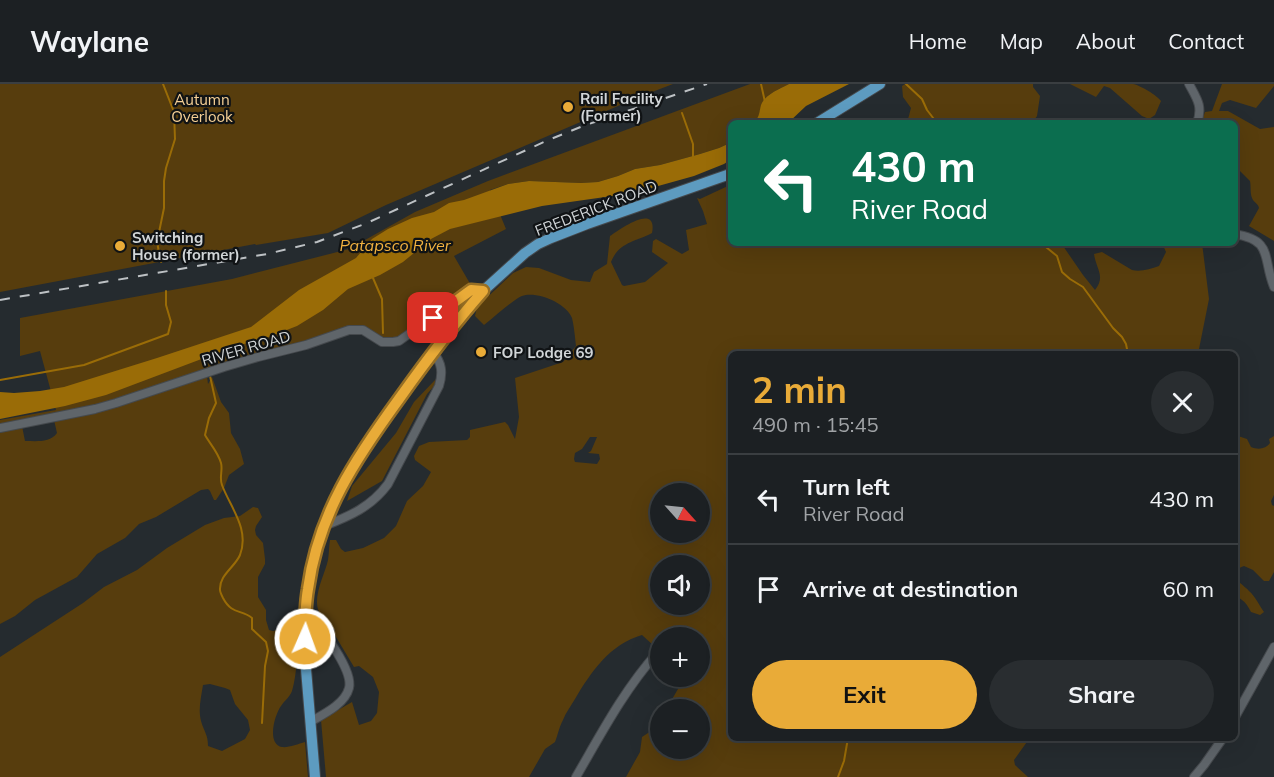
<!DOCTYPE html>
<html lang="en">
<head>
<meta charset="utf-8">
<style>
	body { margin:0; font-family:Mulish,sans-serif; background:#292d30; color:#f1f3f6; height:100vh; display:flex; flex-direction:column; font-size:22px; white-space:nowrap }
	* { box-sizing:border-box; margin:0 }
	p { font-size:20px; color:#a0a3a6 }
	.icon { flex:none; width:33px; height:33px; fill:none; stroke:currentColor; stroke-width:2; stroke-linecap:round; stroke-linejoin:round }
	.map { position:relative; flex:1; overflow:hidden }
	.side { position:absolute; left:728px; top:267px; width:510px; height:390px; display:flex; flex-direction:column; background:#1c2023; border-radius:9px; box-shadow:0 6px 24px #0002,0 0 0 2px #3a3e41 }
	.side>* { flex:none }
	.guide { position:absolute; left:728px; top:36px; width:510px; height:126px; border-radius:9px; box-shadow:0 6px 24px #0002,0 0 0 2px #3a3e41; background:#0b6e4f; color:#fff; overflow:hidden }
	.needle { width:39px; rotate:117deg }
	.controls { position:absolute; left:650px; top:399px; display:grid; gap:12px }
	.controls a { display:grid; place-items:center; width:60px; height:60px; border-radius:50%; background:#1c2023; box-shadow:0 6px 24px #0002,0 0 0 2px #3a3e41; font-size:30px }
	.pin { position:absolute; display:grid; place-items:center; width:51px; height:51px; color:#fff; margin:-26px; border-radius:12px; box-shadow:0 3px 9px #0006 }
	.me { position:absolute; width:66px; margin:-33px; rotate:2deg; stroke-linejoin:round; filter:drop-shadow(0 0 4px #0008) }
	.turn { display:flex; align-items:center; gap:21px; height:126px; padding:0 24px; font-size:27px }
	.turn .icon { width:78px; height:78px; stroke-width:2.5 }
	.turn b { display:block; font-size:42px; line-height:51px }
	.round { display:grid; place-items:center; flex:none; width:63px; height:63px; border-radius:32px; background:#292d30 }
	.overview { display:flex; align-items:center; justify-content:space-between; height:102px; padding:0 24px }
	h1 { font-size:36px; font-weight:700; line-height:45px; color:#e9ab38 }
	.button { display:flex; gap:12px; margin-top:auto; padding:12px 24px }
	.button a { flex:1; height:69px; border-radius:36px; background:#e9ab38; color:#111; font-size:24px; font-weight:700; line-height:69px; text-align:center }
	.button a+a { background:#292d30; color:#f1f3f6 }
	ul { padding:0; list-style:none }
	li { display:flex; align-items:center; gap:18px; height:90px; padding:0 24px; border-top:2px solid #3a3e41 }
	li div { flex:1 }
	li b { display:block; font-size:22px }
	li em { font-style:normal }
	header { display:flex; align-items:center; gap:36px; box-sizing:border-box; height:84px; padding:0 30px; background:#1c2023; border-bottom:2px solid #3a3e41 }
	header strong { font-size:28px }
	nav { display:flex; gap:33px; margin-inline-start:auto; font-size:21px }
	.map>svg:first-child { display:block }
	.green { fill:#573d0d; fill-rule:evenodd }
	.water { fill:#9a6c07 }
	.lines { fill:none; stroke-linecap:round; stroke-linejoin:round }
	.stream { stroke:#9a6c07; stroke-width:2 }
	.minor-casing { stroke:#45494d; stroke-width:10 }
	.major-casing { stroke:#45494d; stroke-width:12 }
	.minor { stroke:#5f656a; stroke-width:8 }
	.major { stroke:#5d9bc0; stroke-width:10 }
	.rail { stroke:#bdc1c4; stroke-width:2; stroke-dasharray:10 10; stroke-linecap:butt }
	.route-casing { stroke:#976f24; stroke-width:15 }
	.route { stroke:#e9ab38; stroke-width:10 }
	.poi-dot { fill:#e9ab38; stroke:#101315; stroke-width:2 }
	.labels { text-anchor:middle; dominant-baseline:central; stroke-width:4.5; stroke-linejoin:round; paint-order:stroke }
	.poi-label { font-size:15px; font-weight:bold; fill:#d1d5d7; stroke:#101315; text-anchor:start }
	.park-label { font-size:15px; fill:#f6d095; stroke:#101315 }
	.street-label { font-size:15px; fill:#d1d5d7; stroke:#101315 }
	.water-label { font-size:16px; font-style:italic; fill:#f2b240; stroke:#101315 }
</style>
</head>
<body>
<header>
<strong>Waylane</strong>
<nav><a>Home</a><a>Map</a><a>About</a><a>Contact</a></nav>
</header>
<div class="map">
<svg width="1274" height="693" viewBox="0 0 1274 693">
	<rect width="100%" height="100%" fill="#252b2f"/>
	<g class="green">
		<polygon points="0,0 673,0 639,13 386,121 328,149 256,161 255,160 0,208"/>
		<path d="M750,0H789C780,5 765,10 762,21C759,29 760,31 754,39H730V59L719,64L700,70L660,81L635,85L618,92L598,98L581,99L529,97L508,100L490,106L506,145L454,172L472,203L399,253C384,257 376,250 364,243L206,285L208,300L212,293L221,318L229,329L231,349L240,365L244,380L229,391L224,404L216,416H214L210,407L208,405L201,406L156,433L139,440L125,454L97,470L77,493L35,516L15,532L0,540V336L56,326L40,267L20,272V234L232,195L349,165L415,128L488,97ZM54,336L57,349C50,359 36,357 25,357L22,342Z"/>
		<polygon points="905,0 1033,0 1033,3 1040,12 1037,32 1032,39 907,39 911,24 903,13 902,2"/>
		<path d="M1070,0C1090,0 1114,0 1133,0C1140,1 1158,12 1161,17L1155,31L1149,35L1142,32L1110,4L1104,2L1096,13Z"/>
		<path d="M1222,0H1274V2L1256,24L1230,16L1222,19L1219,27H1228L1260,45L1274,43V157L1249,142L1259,124C1258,119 1254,119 1252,114C1250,109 1251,102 1250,97L1235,82L1234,39H1201L1205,28L1212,27Z"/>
		<path d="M730,101V159H1061L1083,191L1095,206C1106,192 1096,185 1094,170L1102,168L1132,186C1141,188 1150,185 1159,182L1166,168L1162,159H1202L1209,215L1198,270H730V654H1033L1029,655L1014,676L1015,681L1028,693H626L640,668L642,653L654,645L660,632V664H699V626L663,625L665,621L671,617L685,593L699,592V554H660V564L655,559L653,561L642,551C610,560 591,588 575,615C571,622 566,628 563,636C559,643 558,651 555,658L545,665L529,693H326L321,636L352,618L359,641L371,637L377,629L379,608L373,593L359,582L354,583L333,548L335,546C328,541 322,535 319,528C312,513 325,490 328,476C329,469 329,463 330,456H336L341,465L345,468L363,464L384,454L396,442L407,417L423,402L431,388L415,376L414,372L419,362L429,358L467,356L470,353V346L505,338L508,341L515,355L519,333L515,294L563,278L576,262C575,253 574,242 572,234C566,219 537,207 522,212C514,215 492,235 484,241L475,232L477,223L513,189L526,183L539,184L571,196L590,198L594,188L607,180L610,152C620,145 658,118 652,149C635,158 619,158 611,178L622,201L624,202L645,198L668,179L652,168L653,157L656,155L682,170L689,166L686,146L707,140L703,127L697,114L700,115ZM590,353H597L591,367L588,369L599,370L600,375L597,380L575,378L574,375L575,369L582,365ZM660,410H699V448H660ZM660,482H699V520H660Z"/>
		<polygon points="436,295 435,301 427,310 382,397 347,417 352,402 396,349 414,318"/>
		<path d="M1235,351L1247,355L1251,363C1258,366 1266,365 1270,359L1269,355L1274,352V411L1271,417L1272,421L1274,422V488L1269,497H1264L1253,486L1244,482C1222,490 1243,500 1249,507C1255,512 1259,521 1264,528L1260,531L1251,528C1247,520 1244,516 1235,512Z"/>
		<path d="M253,423L258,424L262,433L256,442L255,446L256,451L263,459L265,475V480L258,493V513L266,526V536L269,546L273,547L290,543C300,558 297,590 292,607C289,614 285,616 281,622C275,630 266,660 282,663C288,664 298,660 305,658L308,693H0V573L83,519L104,503L137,486L167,464L205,441L224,434L240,432ZM210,600L225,604L230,606L235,620L248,636L250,646L245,655L222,667L208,662C208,650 204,648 201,637C198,625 201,614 203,601Z"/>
	</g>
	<g class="water">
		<path d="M789,0H849L806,22L788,39H754C760,31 759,29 761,21C765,10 780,5 789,0Z"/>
		<polygon points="730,59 730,76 724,80 694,92 651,104 619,111 542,122 450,145 431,155 403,178 380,191 348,205 323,226 297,242 266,254 236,262 106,311 65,322 0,335 0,308 14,309 40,307 64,303 157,274 251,243 299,206 356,174 372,155 388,145 412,134 434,128 449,119 464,116 508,100 529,97 581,99 598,98 618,92 635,85 660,81 700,70 719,64"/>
	</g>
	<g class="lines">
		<g class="stream">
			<polyline points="761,0 765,18"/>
			<polyline points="906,0 922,15 927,26 937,39"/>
			<polyline points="682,29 693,60 693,73"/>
			<polyline points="1041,159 1057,172 1062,188 1070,195 1083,203 1113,244 1122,253 1126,260 1128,270"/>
			<polyline points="161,178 157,158 164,124 164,97 166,84 175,55 174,28 163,0"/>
			<polyline points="373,194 382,215 383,249"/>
			<polyline points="202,272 207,284"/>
			<path d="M210,292L216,319L209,334L205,351C210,360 218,368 221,379C223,386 219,394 222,401C230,423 250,445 240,471C235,483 219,491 220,506C220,508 222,512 223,514C232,531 241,525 252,534V545L266,558L268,567L265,582L262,639"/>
			<polyline points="0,296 84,281 168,250 171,238 166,221 166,207"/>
			<polyline points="838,693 844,677 848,654"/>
		</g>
		<defs>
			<g id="minor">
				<path d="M1189,0C1197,15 1203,22 1197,39"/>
				<path d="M1234,150C1274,156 1262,174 1274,203"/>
				<polyline points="0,344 95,325 116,319 224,283 258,273 306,261 349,246 363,246 382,258 393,258 399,257 471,206 483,207"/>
				<path d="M324,442C350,432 371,423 388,400L439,302C443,289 442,279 433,268"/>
				<path d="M306,526C318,541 354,585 349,604C345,620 324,630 310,638"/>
				<polyline points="1234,635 1274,563"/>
				<path d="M576,693C601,650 624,606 657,569"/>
				<polyline points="1194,693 1204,681 1223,654"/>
			</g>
			<g id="major">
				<polyline points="817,39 880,0"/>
				<polyline points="315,693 305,573 306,526 308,505 317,463 329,429 347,391 376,346 452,243 483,207 525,169 538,160 551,154 587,140 730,90"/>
			</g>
		</defs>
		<use href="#minor" class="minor-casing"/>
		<use href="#major" class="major-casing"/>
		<use href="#minor" class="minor"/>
		<use href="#major" class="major"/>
		<polyline class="rail" points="0,216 267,170 317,158 367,139 546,57 583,42 707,0"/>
	</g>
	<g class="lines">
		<defs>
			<path id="route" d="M305,555C305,538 305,522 308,505C318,430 356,374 399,315C426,277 453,241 483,207L471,206L433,234"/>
		</defs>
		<use href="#route" class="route-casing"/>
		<use href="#route" class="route"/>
	</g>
	<g class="poi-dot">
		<circle cx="568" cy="23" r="6"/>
		<circle cx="120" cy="162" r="6"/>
		<circle cx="481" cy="268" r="6"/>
	</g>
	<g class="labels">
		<g class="poi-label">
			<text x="580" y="14">Rail Facility<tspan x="580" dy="17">(Former)</tspan></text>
			<text x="132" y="153">Switching<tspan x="132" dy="17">House (former)</tspan></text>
			<text x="493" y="268">FOP Lodge 69</text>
		</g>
		<g class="park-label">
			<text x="202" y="15">Autumn<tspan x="202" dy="17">Overlook</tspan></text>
		</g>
		<g class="street-label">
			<text transform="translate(596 124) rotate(-21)">FREDERICK ROAD</text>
			<text transform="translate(246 264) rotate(-16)">RIVER ROAD</text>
		</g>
		<g class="water-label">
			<text x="395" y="161">Patapsco River</text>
		</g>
	</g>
</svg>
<div class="controls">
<a><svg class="needle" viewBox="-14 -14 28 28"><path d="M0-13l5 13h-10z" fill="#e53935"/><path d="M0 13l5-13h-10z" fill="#a0a3a6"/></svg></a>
<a><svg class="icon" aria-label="sound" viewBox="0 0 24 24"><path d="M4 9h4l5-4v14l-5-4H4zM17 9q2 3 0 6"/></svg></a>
<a>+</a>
<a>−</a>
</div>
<div class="pin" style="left:433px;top:234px;background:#d93025"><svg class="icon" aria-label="arrive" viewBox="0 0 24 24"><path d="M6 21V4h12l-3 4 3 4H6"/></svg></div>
<svg class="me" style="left:305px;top:555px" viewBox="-20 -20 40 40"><circle r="17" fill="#e9ab38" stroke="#fff" stroke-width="3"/><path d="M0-11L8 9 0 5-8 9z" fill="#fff"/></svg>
<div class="guide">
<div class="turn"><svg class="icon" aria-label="left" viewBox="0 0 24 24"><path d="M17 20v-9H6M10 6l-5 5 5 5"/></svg><div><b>430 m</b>River Road</div></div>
</div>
<section class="side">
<div class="overview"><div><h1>2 min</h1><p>490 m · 15:45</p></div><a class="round"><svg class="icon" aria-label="close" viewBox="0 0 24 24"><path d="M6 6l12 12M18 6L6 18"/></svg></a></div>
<ul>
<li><svg class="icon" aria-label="left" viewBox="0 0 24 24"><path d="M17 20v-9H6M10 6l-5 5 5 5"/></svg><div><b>Turn left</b><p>River Road</p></div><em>430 m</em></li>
<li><svg class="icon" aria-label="arrive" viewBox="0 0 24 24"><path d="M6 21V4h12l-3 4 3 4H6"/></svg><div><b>Arrive at destination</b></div><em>60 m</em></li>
</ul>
<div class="button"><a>Exit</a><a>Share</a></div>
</section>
</div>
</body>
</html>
